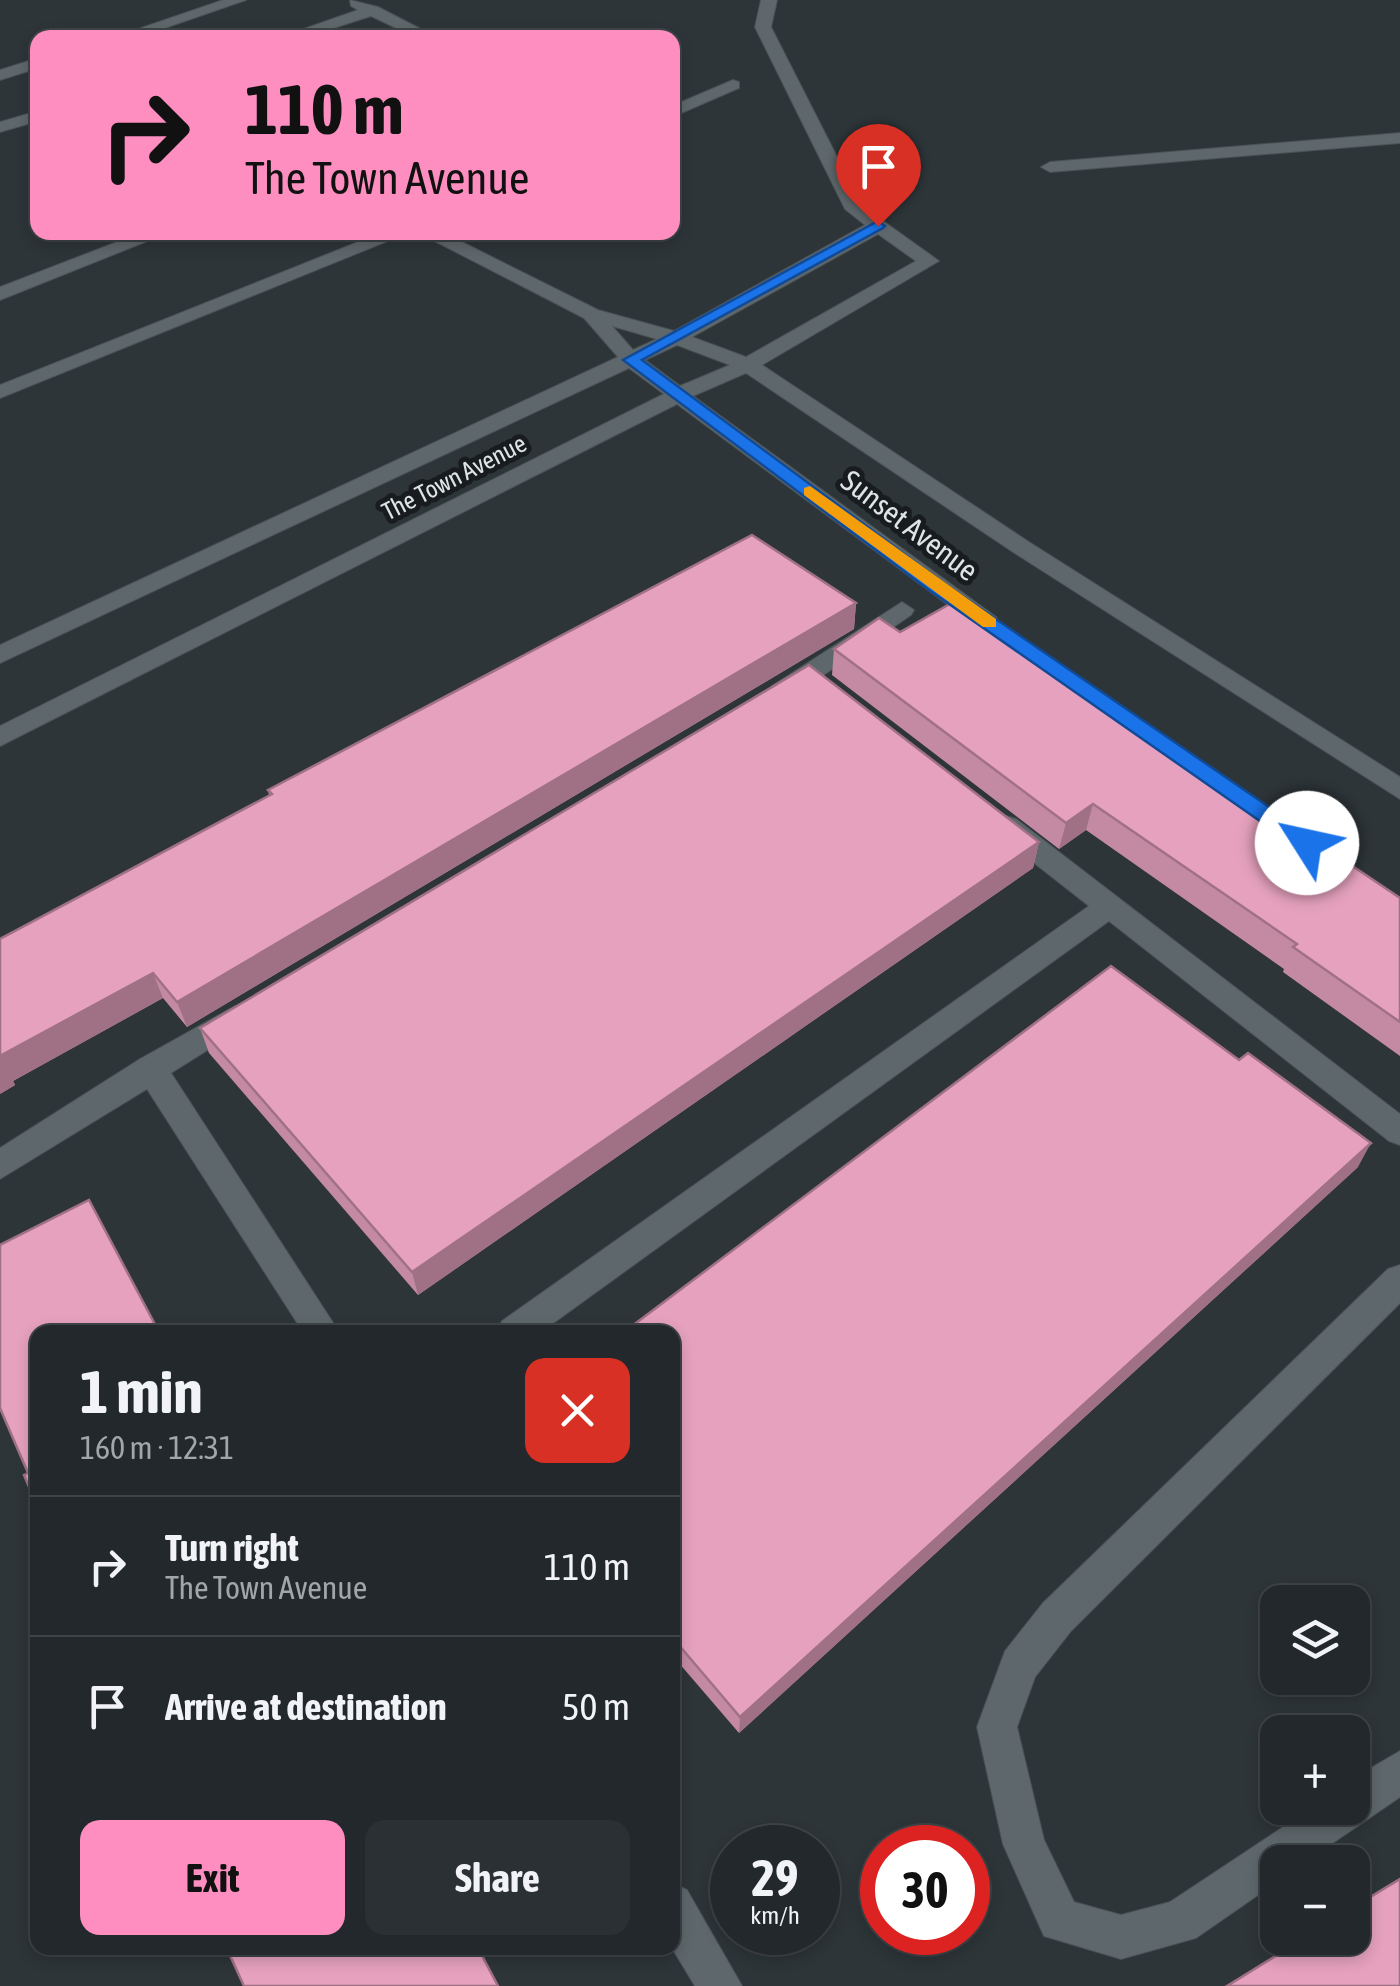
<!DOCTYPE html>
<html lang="en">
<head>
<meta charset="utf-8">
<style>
	body { margin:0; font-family:"Asap Condensed",sans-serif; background:#2a3033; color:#f1f3f6; height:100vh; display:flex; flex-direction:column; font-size:38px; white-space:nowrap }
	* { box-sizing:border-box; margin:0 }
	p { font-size:32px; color:#a2a6a9 }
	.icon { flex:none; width:55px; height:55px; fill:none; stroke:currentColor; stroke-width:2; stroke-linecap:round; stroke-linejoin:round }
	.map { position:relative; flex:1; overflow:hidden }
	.panel { position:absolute; left:30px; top:1325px; width:650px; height:630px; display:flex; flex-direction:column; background:#22282b; border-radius:20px; box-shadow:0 5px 15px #0003,0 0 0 2px #3f4447 }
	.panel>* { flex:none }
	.top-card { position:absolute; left:30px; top:30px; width:650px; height:210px; border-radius:20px; box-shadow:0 5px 15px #0003,0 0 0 2px #3f4447; background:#fd8ebf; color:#111; overflow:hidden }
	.fabs { position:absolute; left:1260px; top:1585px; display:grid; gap:20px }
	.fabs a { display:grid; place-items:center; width:110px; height:110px; border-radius:20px; background:#22282b; box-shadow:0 5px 15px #0003,0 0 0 2px #3f4447; font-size:50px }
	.speed { position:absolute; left:710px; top:1825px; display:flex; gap:20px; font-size:50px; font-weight:700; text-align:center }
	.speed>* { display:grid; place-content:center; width:130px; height:130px; border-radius:50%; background:#22282b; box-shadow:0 5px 15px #0003,0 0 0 2px #3f4447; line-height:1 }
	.speed small { font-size:25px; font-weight:400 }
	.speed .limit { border:15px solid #d22; background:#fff; color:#111 }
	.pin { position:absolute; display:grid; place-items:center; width:85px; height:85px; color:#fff; margin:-102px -42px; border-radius:50% 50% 50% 0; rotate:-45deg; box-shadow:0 0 10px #0007 }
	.pin .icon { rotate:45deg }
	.me { position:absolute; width:110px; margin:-55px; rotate:305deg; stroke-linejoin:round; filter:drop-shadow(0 0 8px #0008) }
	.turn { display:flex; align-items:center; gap:35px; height:210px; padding:0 50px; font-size:45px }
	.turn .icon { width:130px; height:130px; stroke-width:2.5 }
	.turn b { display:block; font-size:70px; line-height:85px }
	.round { display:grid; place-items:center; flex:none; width:105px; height:105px; border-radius:20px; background:#2a3033 }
	.summary { display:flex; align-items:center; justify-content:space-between; height:170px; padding:0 50px }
	h1 { font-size:60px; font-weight:700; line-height:75px }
	.primary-button { display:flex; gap:20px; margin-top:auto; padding:20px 50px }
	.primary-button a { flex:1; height:115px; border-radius:20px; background:#fd8ebf; color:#111; font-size:40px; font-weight:700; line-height:115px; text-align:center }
	.primary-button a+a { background:#2a3033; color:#f1f3f6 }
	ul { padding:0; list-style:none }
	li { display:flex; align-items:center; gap:30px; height:140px; padding:0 50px; border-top:2px solid #3f4447 }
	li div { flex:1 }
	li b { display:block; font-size:38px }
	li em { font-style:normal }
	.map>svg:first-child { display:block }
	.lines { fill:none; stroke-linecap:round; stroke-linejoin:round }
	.street-casing { stroke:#4a5154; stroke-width:2 }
	.street { fill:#5e676b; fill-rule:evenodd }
	.wall { fill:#c58aa3 }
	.shaded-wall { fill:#a07184 }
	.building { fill:#e5a1bd; stroke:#a07184; stroke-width:2.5 }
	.route { fill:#1a73e8; stroke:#114b97; stroke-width:2.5 }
	.slow { fill:#f59e0b }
	.labels { text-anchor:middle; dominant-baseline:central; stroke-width:10; stroke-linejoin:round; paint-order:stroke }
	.far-street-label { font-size:25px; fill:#dfe4e7; stroke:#181c1e }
	.street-label { font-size:30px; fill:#dfe4e7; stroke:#181c1e }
</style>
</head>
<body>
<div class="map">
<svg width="1400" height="1986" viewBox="0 0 1400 1986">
	<rect width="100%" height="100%" fill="#2d3539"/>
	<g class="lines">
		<defs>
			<g id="street">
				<polygon points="223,0 246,0 136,38 112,38"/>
				<polygon points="350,0 378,7 438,38 417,38 371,16 303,38 278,38 358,10 351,6"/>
				<path d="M761,0H777L771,27L862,206L939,261L762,365L1029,542L1400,777V799L1013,552L746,373L693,396L996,617L999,622L996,627H978L677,404L0,746V726L664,394L629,368L0,663V645L618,357L584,318L417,232H442L598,310L674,331L865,225L845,209L755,27ZM878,234L916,261L746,357L692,337ZM612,326L657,339L633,350ZM677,345L730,365L680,386L645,360Z"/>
				<polygon points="38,58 38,68 0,80 0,70"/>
				<polygon points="733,80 739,82 739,88 672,117 672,106"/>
				<polygon points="38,111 38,121 0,132 0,122"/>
				<polygon points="1400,133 1400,143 1050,172 1041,167 1050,162"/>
				<polygon points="143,232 170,232 0,300 0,287"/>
				<polygon points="383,232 410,232 0,398 0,385"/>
				<polygon points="902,602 914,610 911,615 790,698 772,698 768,692 772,686"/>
				<polygon points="1006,816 1016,819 1400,1114 1400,1145 1389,1141 1109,921 541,1332 497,1332 502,1321 1089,906 996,833 992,826 996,819"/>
				<polygon points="235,1006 246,1010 250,1018 246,1026 171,1073 339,1332 303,1332 147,1089 0,1179 0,1148 140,1059"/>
				<polygon points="1400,1265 1400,1303 1071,1631 1035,1677 1017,1727 1044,1840 1074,1902 1121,1915 1170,1902 1312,1808 1352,1808 1352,1779 1400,1751 1400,1797 1305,1862 1278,1862 1278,1881 1196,1938 1121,1959 1044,1936 1003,1844 977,1727 1005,1651 1043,1603 1388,1269"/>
				<polygon points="672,1883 687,1890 742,1986 695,1986 672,1948"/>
			</g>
		</defs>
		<use href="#street" class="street-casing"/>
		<use href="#street" class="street"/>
	</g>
	<g class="wall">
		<polygon points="856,603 854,629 187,1027 163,998 13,1081 15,1085 0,1094 269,795 268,790"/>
		<polygon points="900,632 1400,898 1400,1056 1283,972 1284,969 1086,830 1059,849 832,675 834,649"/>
		<polygon points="1039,842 1033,868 418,1295 209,1053 200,1028"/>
		<polygon points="1358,1167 739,1733 672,1655 672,1332"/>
	</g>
	<g class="shaded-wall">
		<polygon points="856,603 854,629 187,1027 177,1002"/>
		<polygon points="1093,804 1086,830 1059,849 1066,823"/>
		<polygon points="1039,842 1033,868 418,1295 412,1272"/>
		<polygon points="153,973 163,998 13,1081 15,1085 0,1094 0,1056"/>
		<polygon points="1371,1143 1358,1167 739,1733 740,1717"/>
	</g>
	<g class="building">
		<polygon points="752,535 856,603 177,1002 153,973 0,1056 0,939 272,794 268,790"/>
		<polygon points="957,600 1400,898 1400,1022 1293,947 1297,944 1093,804 1066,823 834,649 879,618 900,632"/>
		<polygon points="809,665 1039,842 412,1272 200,1028"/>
		<polygon points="1111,966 1239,1060 1248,1053 1371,1143 740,1717 672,1637 672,1332 624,1332"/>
		<polygon points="89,1200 159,1332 38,1332 38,1508 24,1475 28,1473 0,1408 0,1245"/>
		<polygon points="1400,1879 1400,1986 1227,1986 1305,1938 1352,1938 1352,1908"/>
		<polygon points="230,1948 478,1948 498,1986 244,1986 227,1949"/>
	</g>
	<polygon class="route" points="878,221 885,226 883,228 642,360 942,582 1314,838 1318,843 1314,849 1300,849 929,590 623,360"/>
	<polygon class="slow" points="810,486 996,619 996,627 983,627 804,495 804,488"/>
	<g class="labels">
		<g class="far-street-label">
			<text transform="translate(454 477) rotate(-27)">The Town Avenue</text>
		</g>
		<g class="street-label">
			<text transform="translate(910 525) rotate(37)">Sunset Avenue</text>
		</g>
	</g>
</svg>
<div class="fabs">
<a><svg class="icon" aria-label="layers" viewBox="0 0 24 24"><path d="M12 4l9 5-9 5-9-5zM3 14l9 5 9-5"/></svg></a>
<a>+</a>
<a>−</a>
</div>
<div class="speed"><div>29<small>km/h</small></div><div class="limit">30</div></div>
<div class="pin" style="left:878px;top:226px;background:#d93025"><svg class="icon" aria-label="arrive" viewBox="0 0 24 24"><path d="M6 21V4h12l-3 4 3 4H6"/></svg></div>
<svg class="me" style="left:1307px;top:843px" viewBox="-20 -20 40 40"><circle r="19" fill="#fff"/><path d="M0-13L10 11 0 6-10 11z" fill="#1a73e8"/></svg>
<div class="top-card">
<div class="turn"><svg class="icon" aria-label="right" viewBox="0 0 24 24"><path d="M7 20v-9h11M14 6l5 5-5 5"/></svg><div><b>110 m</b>The Town Avenue</div></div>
</div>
<section class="panel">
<div class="summary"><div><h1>1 min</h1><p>160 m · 12:31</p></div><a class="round" style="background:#d93025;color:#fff"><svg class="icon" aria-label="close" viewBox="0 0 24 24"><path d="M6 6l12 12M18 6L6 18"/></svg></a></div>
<ul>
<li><svg class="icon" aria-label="right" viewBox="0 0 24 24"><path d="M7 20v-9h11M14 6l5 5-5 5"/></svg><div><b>Turn right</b><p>The Town Avenue</p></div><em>110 m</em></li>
<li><svg class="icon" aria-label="arrive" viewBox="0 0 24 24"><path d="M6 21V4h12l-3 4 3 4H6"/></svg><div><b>Arrive at destination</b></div><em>50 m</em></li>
</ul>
<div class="primary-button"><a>Exit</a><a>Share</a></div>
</section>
</div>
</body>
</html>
